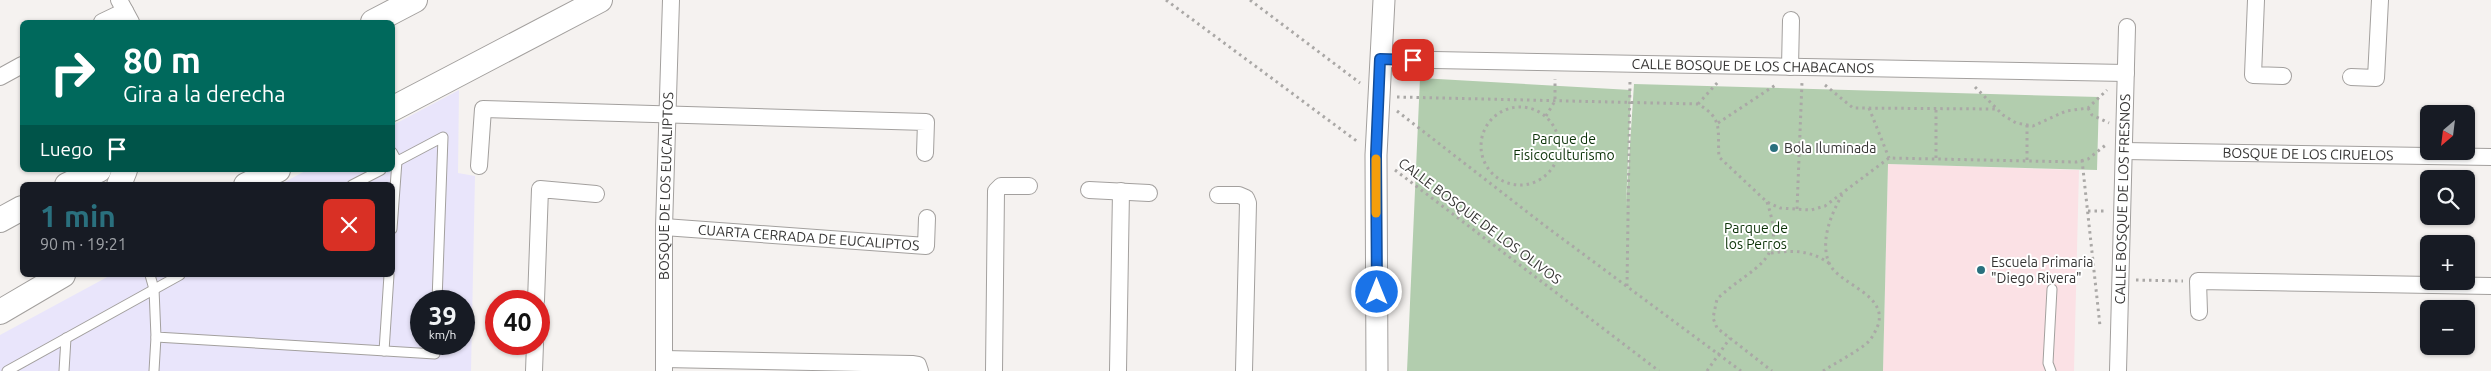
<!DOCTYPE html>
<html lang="es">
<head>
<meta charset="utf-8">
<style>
	body { margin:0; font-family:Ubuntu,sans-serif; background:#242831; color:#f1f3f6; height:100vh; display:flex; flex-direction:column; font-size:19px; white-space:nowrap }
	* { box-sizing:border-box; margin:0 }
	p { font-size:16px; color:#9ea1a6 }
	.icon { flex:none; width:28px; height:28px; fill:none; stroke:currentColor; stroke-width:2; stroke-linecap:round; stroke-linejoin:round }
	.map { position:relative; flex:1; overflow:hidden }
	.details { position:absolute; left:20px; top:182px; width:375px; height:95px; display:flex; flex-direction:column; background:#171b24; border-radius:8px; box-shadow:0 1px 4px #0004 }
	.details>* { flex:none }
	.hud { position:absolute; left:20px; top:20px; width:375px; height:152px; border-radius:8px; box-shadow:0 1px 4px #0004; background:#00695c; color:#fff; overflow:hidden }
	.needle { width:32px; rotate:208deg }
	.controls { position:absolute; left:2420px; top:105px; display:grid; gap:10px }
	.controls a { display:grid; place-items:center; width:55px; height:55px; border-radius:8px; background:#171b24; box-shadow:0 1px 4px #0004; font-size:25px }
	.speed { position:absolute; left:410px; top:290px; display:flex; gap:10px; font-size:25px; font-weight:700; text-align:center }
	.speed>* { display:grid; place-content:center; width:65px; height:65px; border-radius:50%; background:#171b24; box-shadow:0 1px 4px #0004; line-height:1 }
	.speed small { font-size:12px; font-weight:400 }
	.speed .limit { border:8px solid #d22; background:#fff; color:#111 }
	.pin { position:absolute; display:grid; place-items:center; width:42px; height:42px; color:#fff; margin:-21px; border-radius:10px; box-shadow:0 2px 8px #0006 }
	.me { position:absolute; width:55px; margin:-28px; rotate:0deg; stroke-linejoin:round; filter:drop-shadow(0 0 4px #0008) }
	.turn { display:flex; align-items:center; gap:18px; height:105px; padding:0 20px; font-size:22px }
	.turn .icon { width:65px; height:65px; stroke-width:2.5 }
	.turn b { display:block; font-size:35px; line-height:42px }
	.then { display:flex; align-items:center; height:48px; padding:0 20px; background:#0003; gap:10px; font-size:19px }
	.round { display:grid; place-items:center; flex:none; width:52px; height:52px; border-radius:8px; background:#242831 }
	.overview { display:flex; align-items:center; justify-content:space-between; height:85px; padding:0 20px }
	h1 { font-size:30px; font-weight:700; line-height:38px; color:#2a707e }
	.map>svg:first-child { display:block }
	.commercial { fill:#e9e5fb; fill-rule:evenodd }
	.education { fill:#fbe1e5 }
	.green { fill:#b2cdae }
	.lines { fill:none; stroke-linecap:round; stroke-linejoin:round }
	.service-casing { stroke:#a3a09e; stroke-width:11 }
	.minor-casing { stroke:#a3a09e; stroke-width:18 }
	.tertiary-casing { stroke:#a3a09e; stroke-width:23 }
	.secondary-casing { stroke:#a3a09e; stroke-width:26 }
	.path { stroke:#aaa8a6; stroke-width:3; stroke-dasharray:2.5 4; stroke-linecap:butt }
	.service { stroke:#fff; stroke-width:9 }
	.minor { stroke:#fff; stroke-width:16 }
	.tertiary { stroke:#fff; stroke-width:21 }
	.secondary { stroke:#fff; stroke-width:24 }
	.route-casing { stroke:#114b97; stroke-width:12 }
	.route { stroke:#1a73e8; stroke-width:9 }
	.slow { stroke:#f59e0b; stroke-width:9 }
	.poi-dot { fill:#2a707e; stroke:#fff; stroke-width:2 }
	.labels { text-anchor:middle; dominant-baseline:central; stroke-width:4; stroke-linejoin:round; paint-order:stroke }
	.street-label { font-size:14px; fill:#363534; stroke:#fff }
	.park-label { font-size:14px; fill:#0b3207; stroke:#fff }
	.poi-label { font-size:14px; fill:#363534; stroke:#fff; text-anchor:start }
</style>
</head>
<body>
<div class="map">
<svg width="2491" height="371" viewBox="0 0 2491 371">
	<rect width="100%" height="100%" fill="#f5f2f0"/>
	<path class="commercial" d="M459,90L458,173L475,176L471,371H0V335L111,275H392V185H279L307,170H392L393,125ZM421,301H464V344H421Z"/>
	<polygon class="education" points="1888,164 2079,170 2074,371 1883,371"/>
	<polygon class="green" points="1420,78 1631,90 1626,206 1634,84 2099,97 2097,170 1888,164 1883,371 1407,371"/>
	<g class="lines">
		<defs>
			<g id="service">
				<polyline points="392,152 397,161 392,229"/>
				<polyline points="392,164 443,137 437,301"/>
				<polyline points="352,185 381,170"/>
				<polyline points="150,275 154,289 156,337 435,354 435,344"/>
				<polyline points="384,351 389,275"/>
				<polyline points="7,371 180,275"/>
				<polyline points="64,371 66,338"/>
				<polyline points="154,371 156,337"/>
				<polyline points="2051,371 2048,363 2052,289"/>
			</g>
			<g id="minor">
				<polyline points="119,0 131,22"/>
				<polyline points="2256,0 2253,75 2283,76"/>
				<polyline points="102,22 125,11"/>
				<path id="s1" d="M1381,59L2126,73"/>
				<polyline points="1790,67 1791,20"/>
				<polyline points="0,77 22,65"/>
				<polyline points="2351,77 2376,78 2380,0"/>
				<path id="s2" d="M2124,151L2491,157"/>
				<polyline points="479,166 483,109 926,122 925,153"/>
				<polyline points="1089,190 1149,193"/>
				<polyline points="1218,195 1239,195 1246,198 1248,203 1244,371"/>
				<path id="s3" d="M664,227L926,246L927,218"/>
				<polyline points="536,301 540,189 596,194"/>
				<polyline points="2199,312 2198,281 2491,286"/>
				<polyline points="664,359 912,364 918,365 920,371"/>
				<polyline points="534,371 535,344"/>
				<path id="s4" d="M664,371V227L671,0"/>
				<polyline points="994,371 996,191 1001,186 1029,186"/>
				<polyline points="1118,371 1121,191"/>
				<path id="s5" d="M2118,371L2127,27"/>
			</g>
			<polyline id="tertiary" points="1377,371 1376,155 1384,0"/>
			<g id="secondary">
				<polyline points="373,22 415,0"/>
				<polyline points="392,109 600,0"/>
				<polyline points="67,185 99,170"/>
				<polyline points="119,185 125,170"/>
				<polyline points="246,185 278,170"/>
				<polyline points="0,220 22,208"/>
				<polyline points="0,312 63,275"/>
			</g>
		</defs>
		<use href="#service" class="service-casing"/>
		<use href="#minor" class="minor-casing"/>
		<use href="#tertiary" class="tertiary-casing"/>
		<use href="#secondary" class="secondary-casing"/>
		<g class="path">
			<polyline points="1166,0 1358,142"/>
			<polyline points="1250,0 1360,83"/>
			<polyline points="1825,85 1853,108 1996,109"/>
			<polyline points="1975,87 2003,115 2016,123 2033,126 2066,111 2088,108 2107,90"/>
			<path d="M1397,97L1698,104C1724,119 1717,130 1719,157L1767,202L1780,208L1811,210L1825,206L1889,158L2076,162L2088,159L2107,144"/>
			<polyline points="1698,104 1718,82"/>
			<circle cx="1520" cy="146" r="39"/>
			<polyline points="1869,108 1889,158"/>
			<polyline points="2088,108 2092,115 2109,123"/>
			<polyline points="1397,111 1544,225 1741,371"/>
			<polyline points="1546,116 1555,101 1555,79"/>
			<polyline points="1718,123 1777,84"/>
			<polyline points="1936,158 1936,109"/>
			<polyline points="2027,160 2027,125"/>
			<polyline points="2082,160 2100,326"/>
			<polyline points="1395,170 1659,371"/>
			<path d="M1767,202C1788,264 1754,264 1717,299L1713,318L1717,328L1772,371"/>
			<polyline points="1797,209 1802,82"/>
			<polyline points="2088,211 2105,211"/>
			<path d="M1771,253C1793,250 1811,250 1830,264"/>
			<polyline points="2136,280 2183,281"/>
			<polyline points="1627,286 1630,80"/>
			<polyline points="1707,371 1730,338"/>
			<path d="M1823,371C1837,362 1853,354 1866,344C1872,339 1875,332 1878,325C1888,295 1841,285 1830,265C1819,243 1831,214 1842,195"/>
		</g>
		<use href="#service" class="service"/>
		<use href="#minor" class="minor"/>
		<use href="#tertiary" class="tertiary"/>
		<use href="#secondary" class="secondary"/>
	</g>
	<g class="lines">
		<defs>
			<polyline id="route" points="1377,292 1376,155 1380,59 1413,60"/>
		</defs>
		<use href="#route" class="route-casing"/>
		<use href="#route" class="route"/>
		<polyline class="slow" points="1376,159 1376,213"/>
	</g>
	<g class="poi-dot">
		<circle cx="1774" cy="148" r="5"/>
		<circle cx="1981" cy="270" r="5"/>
	</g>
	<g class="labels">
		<g class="street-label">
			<text stroke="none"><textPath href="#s1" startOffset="372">CALLE BOSQUE DE LOS CHABACANOS</textPath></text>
			<text stroke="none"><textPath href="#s2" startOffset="184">BOSQUE DE LOS CIRUELOS</textPath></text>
			<text stroke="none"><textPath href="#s4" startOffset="185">BOSQUE DE LOS EUCALIPTOS</textPath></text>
			<text stroke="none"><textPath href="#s5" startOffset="172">CALLE BOSQUE DE LOS FRESNOS</textPath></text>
			<text transform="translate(1480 221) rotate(37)">CALLE BOSQUE DE LOS OLIVOS</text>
			<text stroke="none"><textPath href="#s3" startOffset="145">CUARTA CERRADA DE EUCALIPTOS</textPath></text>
		</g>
		<g class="park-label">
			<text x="1564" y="139">Parque de<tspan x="1564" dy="16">Fisicoculturismo</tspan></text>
			<text x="1756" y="228">Parque de<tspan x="1756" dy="16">los Perros</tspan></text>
		</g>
		<g class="poi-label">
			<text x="1784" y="148">Bola Iluminada</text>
			<text x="1991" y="262">Escuela Primaria<tspan x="1991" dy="16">"Diego Rivera"</tspan></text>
		</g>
	</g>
</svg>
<div class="controls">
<a><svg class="needle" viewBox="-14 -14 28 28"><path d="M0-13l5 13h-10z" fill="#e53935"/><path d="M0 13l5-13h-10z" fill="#9ea1a6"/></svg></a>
<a><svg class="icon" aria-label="search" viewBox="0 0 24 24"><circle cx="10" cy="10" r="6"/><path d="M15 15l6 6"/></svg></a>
<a>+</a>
<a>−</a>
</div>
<div class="speed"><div>39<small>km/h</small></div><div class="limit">40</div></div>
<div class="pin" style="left:1413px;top:60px;background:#d93025"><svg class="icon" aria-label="arrive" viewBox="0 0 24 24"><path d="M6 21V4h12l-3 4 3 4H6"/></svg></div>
<svg class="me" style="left:1377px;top:292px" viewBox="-20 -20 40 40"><circle r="17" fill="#1a73e8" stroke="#fff" stroke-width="3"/><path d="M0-11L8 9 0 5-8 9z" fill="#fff"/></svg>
<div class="hud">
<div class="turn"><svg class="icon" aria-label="right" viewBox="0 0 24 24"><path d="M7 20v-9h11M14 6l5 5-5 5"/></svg><div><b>80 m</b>Gira a la derecha</div></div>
<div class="then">Luego<svg class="icon" aria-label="arrive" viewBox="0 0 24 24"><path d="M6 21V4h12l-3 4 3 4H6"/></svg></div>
</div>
<section class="details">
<div class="overview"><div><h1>1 min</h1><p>90 m · 19:21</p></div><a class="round" style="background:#d93025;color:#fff"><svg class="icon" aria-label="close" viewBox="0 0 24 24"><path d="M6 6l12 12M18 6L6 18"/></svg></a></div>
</section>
</div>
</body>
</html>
